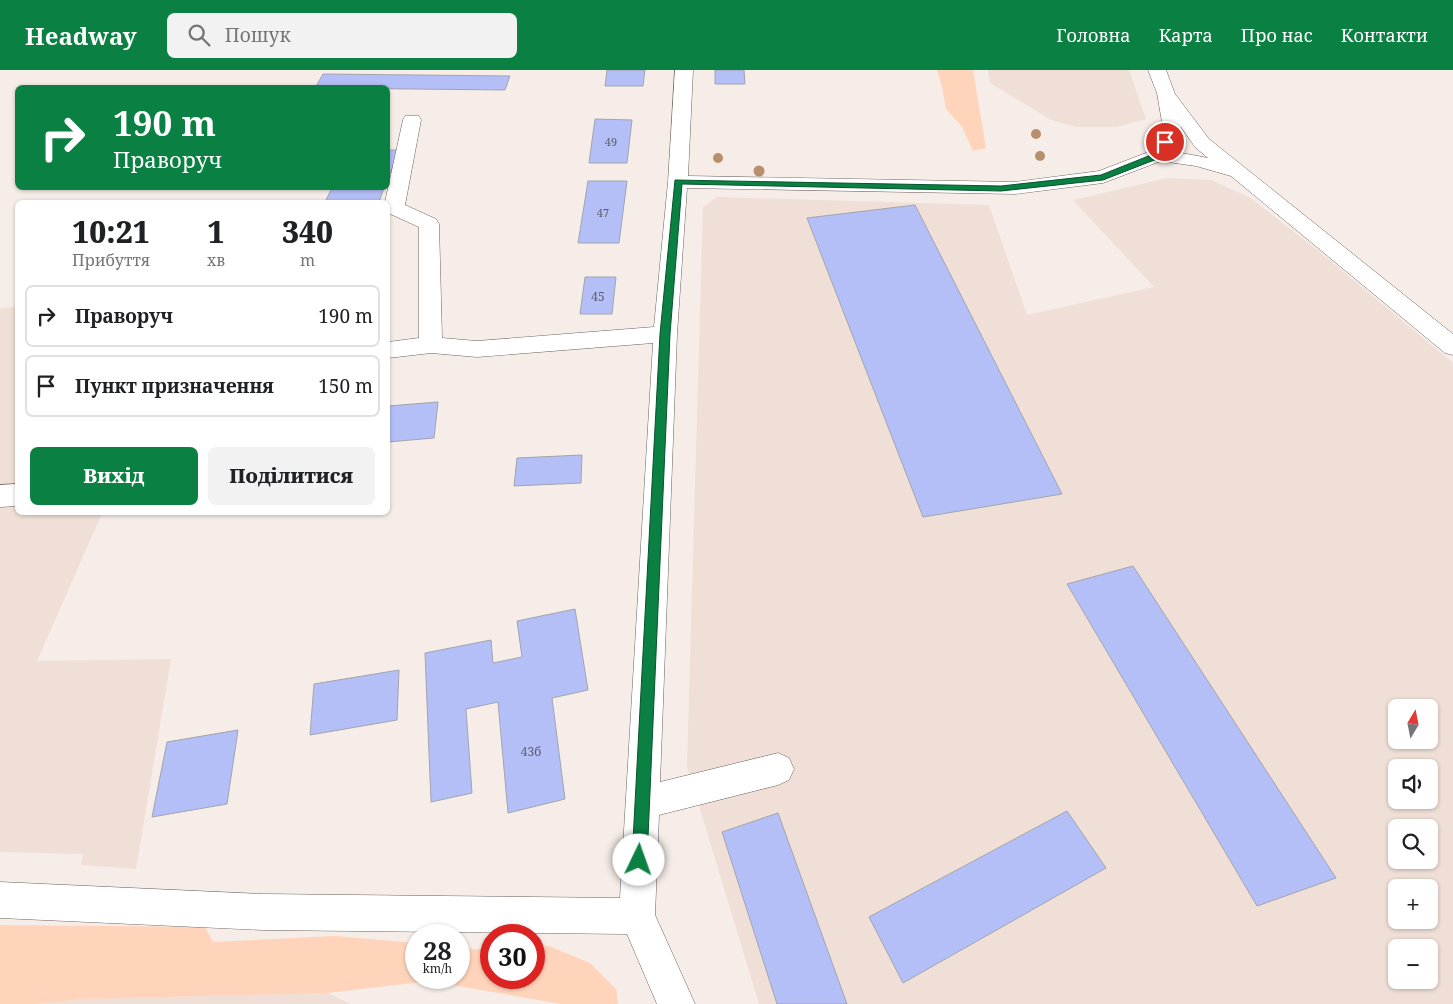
<!DOCTYPE html>
<html lang="uk">
<head>
<meta charset="utf-8">
<style>
	body { margin:0; font-family:"Noto Serif",serif; background:#f2f2f2; color:#202124; height:100vh; display:flex; flex-direction:column; font-size:19px; white-space:nowrap }
	* { box-sizing:border-box; margin:0 }
	p { font-size:16px; color:#757577 }
	.icon { flex:none; width:28px; height:28px; fill:none; stroke:currentColor; stroke-width:2; stroke-linecap:round; stroke-linejoin:round }
	.map { position:relative; flex:1; overflow:hidden }
	.drawer { position:absolute; left:15px; top:130px; width:375px; height:315px; display:flex; flex-direction:column; background:#fff; border-radius:8px; box-shadow:0 1px 4px #0004 }
	.drawer>* { flex:none }
	.hud { position:absolute; left:15px; top:15px; width:375px; height:105px; border-radius:8px; box-shadow:0 1px 4px #0004; background:#0b8043; color:#fff; overflow:hidden }
	.needle { width:32px; rotate:10deg }
	.controls { position:absolute; left:1388px; top:629px; display:grid; gap:10px }
	.controls a { display:grid; place-items:center; width:50px; height:50px; border-radius:8px; background:#fff; box-shadow:0 1px 4px #0004; font-size:25px }
	.speed { position:absolute; left:405px; top:854px; display:flex; gap:10px; font-size:25px; font-weight:700; text-align:center }
	.speed>* { display:grid; place-content:center; width:65px; height:65px; border-radius:50%; background:#fff; box-shadow:0 1px 4px #0004; line-height:1 }
	.speed small { font-size:12px; font-weight:400 }
	.speed .limit { border:8px solid #d22; background:#fff; color:#111 }
	.pin { position:absolute; display:grid; place-items:center; width:42px; height:42px; color:#fff; margin:-21px; border:2px solid #fff; border-radius:50%; box-shadow:0 1px 5px #0007 }
	.me { position:absolute; width:55px; margin:-28px; rotate:3deg; stroke-linejoin:round; filter:drop-shadow(0 0 4px #0008) }
	.turn { display:flex; align-items:center; gap:18px; height:105px; padding:0 15px; font-size:22px }
	.turn .icon { width:65px; height:65px; stroke-width:2.5 }
	.turn b { display:block; font-size:35px; line-height:42px }
	.eta { display:flex; justify-content:space-evenly; align-items:center; height:85px; text-align:center }
	.eta b { font-size:30px; font-weight:800; line-height:35px }
	.primary-button { display:flex; gap:10px; margin-top:auto; padding:10px 15px }
	.primary-button a { flex:1; height:58px; border-radius:8px; background:#0b8043; color:#fff; font-size:20px; font-weight:800; line-height:58px; text-align:center }
	.primary-button a+a { background:#f2f2f2; color:#202124 }
	ul { padding:0; list-style:none }
	li { display:flex; align-items:center; gap:15px; height:62px; margin:0 10px 8px; padding:0 5px; border:2px solid #e0e0e0; border-radius:8px }
	li div { flex:1 }
	li b { display:block; font-size:19px }
	li em { font-style:normal }
	header { display:flex; align-items:center; gap:30px; box-sizing:border-box; height:70px; padding:0 25px; background:#0b8043; color:#fff }
	header strong { font-size:24px }
	nav { display:flex; gap:28px; margin-inline-start:auto; font-size:18px }
	.search { width:350px; height:45px; background:#f2f2f2; display:flex; align-items:center; gap:12px; box-sizing:border-box; padding:0 18px; border-radius:8px; color:#757577; font-size:19px }
	.map>svg:first-child { display:block }
	.built { fill:#efdfd6; fill-rule:evenodd }
	.green { fill:#ffd4ba }
	.building { fill:#b4bff8; stroke:#a2a4ac }
	.lines { fill:none; stroke-linecap:round; stroke-linejoin:round }
	.minor-casing { stroke:#6a625e; stroke-width:1 }
	.minor { fill:#fff; fill-rule:evenodd }
	.tree { fill:#b88f6d }
	.route { fill:#0b8043; stroke:#07532c }
	.labels { text-anchor:middle; dominant-baseline:central; stroke-width:4; stroke-linejoin:round; paint-order:stroke }
	.far-number-label { font-size:11px; fill:#5c5c69 }
	.number-label { font-size:12px; fill:#5c5c69 }
</style>
</head>
<body>
<header>
<strong>Headway</strong>
<div class="search"><svg class="icon" aria-label="search" viewBox="0 0 24 24"><circle cx="10" cy="10" r="6"/><path d="M15 15l6 6"/></svg>Пошук</div>
<nav><a>Головна</a><a>Карта</a><a>Про нас</a><a>Контакти</a></nav>
</header>
<div class="map">
<svg width="1453" height="934" viewBox="0 0 1453 934">
	<rect width="100%" height="100%" fill="#f6ede8"/>
	<g class="built">
		<polygon points="988,0 1129,0 1146,49 1117,57 1076,57 1051,50 990,13"/>
		<path d="M1168,108L1211,110L1249,127L1316,179L1453,293V934H759L687,696L703,137L717,127L989,135L1027,245L1154,217L1073,130ZM1396,638H1429V670H1396ZM1396,698H1429V730H1396ZM1396,758H1429V790H1396ZM1396,818H1429V850H1396ZM1396,878H1429V910H1396Z"/>
		<polygon points="17,237 18,442 102,443 37,591 171,589 136,799 81,795 83,784 0,782 0,238"/>
		<polygon points="327,923 351,934 35,934 84,929"/>
	</g>
	<g class="green">
		<polygon points="937,0 973,0 986,78 973,81 962,57 946,39 942,17"/>
		<polygon points="0,855 205,857 213,872 335,866 416,873 416,908 459,908 459,878 491,880 491,908 534,908 534,877 549,876 590,893 616,919 618,934 561,934 430,911 327,923 84,929 35,934 0,934"/>
	</g>
	<g class="building">
		<polygon points="607,0 645,0 643,16 605,16"/>
		<polygon points="715,0 744,0 745,14 715,14"/>
		<polygon points="323,4 510,6 505,20 315,18"/>
		<polygon points="595,49 632,50 627,93 589,93"/>
		<polygon points="388,80 399,80 388,109"/>
		<polygon points="588,111 627,111 619,173 578,173"/>
		<polygon points="332,118 384,118 379,132 325,132"/>
		<polygon points="915,135 1062,424 923,447 807,148"/>
		<polygon points="585,207 616,207 612,244 580,244"/>
		<polygon points="438,332 434,368 388,372 388,336"/>
		<polygon points="582,385 581,413 514,416 517,388"/>
		<polygon points="1133,496 1336,808 1257,836 1067,514"/>
		<polygon points="575,539 588,620 552,628 565,729 508,743 498,632 466,639 472,723 431,732 425,583 491,570 493,593 522,587 517,551"/>
		<polygon points="399,600 397,650 310,665 314,614"/>
		<polygon points="238,660 227,734 152,747 167,672"/>
		<polygon points="1067,741 1106,798 903,913 869,847"/>
		<polygon points="778,743 847,934 777,934 722,762"/>
	</g>
	<g class="lines">
		<defs>
			<g id="minor">
				<path d="M675,0H693L688,106L1015,112L1099,101L1151,81L1163,58L1157,23L1148,0H1166L1175,24L1209,69L1453,264V285L1445,283L1231,106L1196,96L1161,91L1103,113L1015,124L687,118L677,264L660,712L778,683L789,688L794,699L789,710L778,715L659,745L655,845L695,934H657L627,864L263,860L0,848V812L263,824L620,828L653,273L477,287L431,283L388,288V272L419,268V157L388,143V132H385L403,50L405,46H419L421,50L405,135L436,149L439,154L442,268L477,271L654,257L668,112ZM1181,57L1195,77L1208,88L1171,81Z"/>
				<polygon points="18,414 18,436 0,437 0,415"/>
			</g>
		</defs>
		<use href="#minor" class="minor-casing"/>
		<use href="#minor" class="minor"/>
	</g>
	<g class="tree">
		<circle cx="1036" cy="64" r="5"/>
		<circle cx="1040" cy="86" r="5"/>
		<circle cx="718" cy="88" r="5"/>
		<circle cx="759" cy="101" r="5.5"/>
	</g>
	<polygon class="route" points="1165,69 1169,72 1162,87 1103,110 1001,121 682,114 670,264 647,790 644,795 639,797 634,795 632,790 660,264 675,110 1001,116 1101,105 1156,83 1161,72"/>
	<g class="labels">
		<g class="far-number-label">
			<text x="611" y="71">49</text>
			<text x="603" y="142">47</text>
		</g>
		<g class="number-label">
			<text x="598" y="226">45</text>
			<text x="531" y="681">43б</text>
		</g>
	</g>
</svg>
<div class="controls">
<a><svg class="needle" viewBox="-14 -14 28 28"><path d="M0-13l5 13h-10z" fill="#e53935"/><path d="M0 13l5-13h-10z" fill="#757577"/></svg></a>
<a><svg class="icon" aria-label="sound" viewBox="0 0 24 24"><path d="M4 9h4l5-4v14l-5-4H4zM17 9q2 3 0 6"/></svg></a>
<a><svg class="icon" aria-label="search" viewBox="0 0 24 24"><circle cx="10" cy="10" r="6"/><path d="M15 15l6 6"/></svg></a>
<a>+</a>
<a>−</a>
</div>
<div class="speed"><div>28<small>km/h</small></div><div class="limit">30</div></div>
<div class="pin" style="left:1165px;top:72px;background:#d93025"><svg class="icon" aria-label="arrive" viewBox="0 0 24 24"><path d="M6 21V4h12l-3 4 3 4H6"/></svg></div>
<svg class="me" style="left:639px;top:790px" viewBox="-20 -20 40 40"><circle r="19" fill="#fff"/><path d="M0-13L10 11 0 6-10 11z" fill="#0b8043"/></svg>
<div class="hud">
<div class="turn"><svg class="icon" aria-label="right" viewBox="0 0 24 24"><path d="M7 20v-9h11M14 6l5 5-5 5"/></svg><div><b>190 m</b>Праворуч</div></div>
</div>
<section class="drawer">
<div class="eta">
<div><b>10:21</b><p>Прибуття</p></div>
<div><b>1</b><p>хв</p></div>
<div><b>340</b><p>m</p></div>
</div>
<ul>
<li><svg class="icon" aria-label="right" viewBox="0 0 24 24"><path d="M7 20v-9h11M14 6l5 5-5 5"/></svg><div><b>Праворуч</b></div><em>190 m</em></li>
<li><svg class="icon" aria-label="arrive" viewBox="0 0 24 24"><path d="M6 21V4h12l-3 4 3 4H6"/></svg><div><b>Пункт призначення</b></div><em>150 m</em></li>
</ul>
<div class="primary-button"><a>Вихід</a><a>Поділитися</a></div>
</section>
</div>
</body>
</html>
